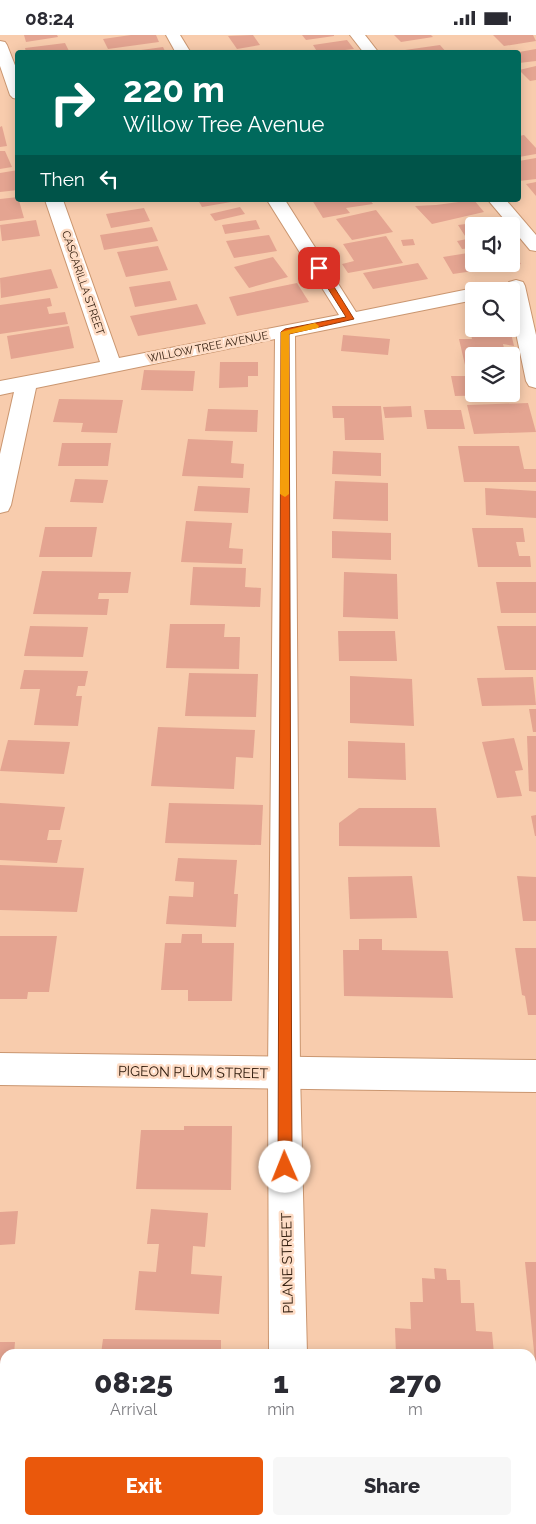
<!DOCTYPE html>
<html lang="en">
<head>
<meta charset="utf-8">
<style>
	body { margin:0; font-family:Raleway,sans-serif; background:#f7f7f7; color:#2b2b33; height:100vh; display:flex; flex-direction:column; font-size:19px; white-space:nowrap }
	* { box-sizing:border-box; margin:0 }
	p { font-size:16px; color:#7c7c81 }
	.icon { flex:none; width:28px; height:28px; fill:none; stroke:currentColor; stroke-width:2; stroke-linecap:round; stroke-linejoin:round }
	.map { position:relative; flex:1; overflow:hidden }
	.drawer { position:absolute; left:0px; top:1314px; width:536px; height:176px; display:flex; flex-direction:column; background:#fff; border-radius:15px 15px 0 0; box-shadow:0 2px 12px #0003 }
	.drawer>* { flex:none }
	.top-card { position:absolute; left:15px; top:15px; width:506px; height:152px; border-radius:5px; box-shadow:0 2px 12px #0003; background:#00695c; color:#fff; overflow:hidden }
	.controls { position:absolute; left:465px; top:182px; display:grid; gap:10px }
	.controls a { display:grid; place-items:center; width:55px; height:55px; border-radius:5px; background:#fff; box-shadow:0 2px 12px #0003; font-size:25px }
	.pin { position:absolute; display:grid; place-items:center; width:42px; height:42px; color:#fff; margin:-21px; border-radius:10px; box-shadow:0 2px 8px #0006 }
	.me { position:absolute; width:55px; margin:-28px; rotate:359deg; stroke-linejoin:round; filter:drop-shadow(0 0 4px #0008) }
	.turn { display:flex; align-items:center; gap:18px; height:105px; padding:0 25px; font-size:22px }
	.turn .icon { width:65px; height:65px; stroke-width:2.5 }
	.turn b { display:block; font-size:35px; line-height:42px }
	.then { display:flex; align-items:center; height:48px; padding:0 25px; background:#0003; gap:10px; font-size:19px }
	.eta { display:flex; justify-content:space-evenly; align-items:center; height:85px; text-align:center }
	.eta b { font-size:30px; font-weight:800; line-height:35px }
	.cta { display:flex; gap:10px; margin-top:auto; padding:10px 25px }
	.cta a { flex:1; height:58px; border-radius:5px; background:#ea580c; color:#fff; font-size:20px; font-weight:800; line-height:58px; text-align:center }
	.cta a+a { background:#f7f7f7; color:#2b2b33 }
	.status { display:flex; justify-content:space-between; align-items:center; height:35px; padding:0 25px; background:#fff; direction:ltr }
	.status svg { height:14px; fill:currentColor }
	.map>svg:first-child { display:block }
	.building { fill:#e4a491 }
	.lines { fill:none; stroke-linecap:round; stroke-linejoin:round }
	.minor-casing { stroke:#ca9670; stroke-width:2 }
	.tertiary-casing { stroke:#ca9670; stroke-width:2 }
	.minor { fill:#fff; fill-rule:evenodd }
	.tertiary { fill:#fff; fill-rule:evenodd }
	.route { fill:#ea580c; stroke:#983908 }
	.slow { fill:#f59e0b }
	.labels { text-anchor:middle; dominant-baseline:central; stroke-width:5; stroke-linejoin:round; paint-order:stroke }
	.far-street-label { font-size:11px; fill:#2b1708; stroke:#fedcc5 }
	.street-label { font-size:14px; fill:#2b1708; stroke:#fedcc5 }
</style>
</head>
<body>
<div class="status"><b>08:24</b><svg viewBox="0 0 49 12"><path d="M0 12V9h3v3zM5 12V6h3v6zM10 12V3h3v9zM15 12V0h3v12zM26 1h20v11H26zM47 4h2v5h-2z"/></svg></div>
<div class="map">
<svg width="536" height="1489" viewBox="0 0 536 1489">
	<rect width="100%" height="100%" fill="#f8ccad"/>
	<g class="building">
		<polygon points="24,0 57,0 58,2 26,7"/>
		<polygon points="131,0 156,0 159,7 108,14 103,4"/>
		<polygon points="253,0 260,10 237,14 228,1"/>
		<polygon points="302,0 334,0 334,1 306,5"/>
		<polygon points="394,0 431,0 433,2 401,7"/>
		<polygon points="493,0 533,0 536,6 504,11"/>
		<polygon points="347,5 354,14 318,18 313,10"/>
		<polygon points="65,8 70,18 39,18 39,16 26,17 25,13"/>
		<polygon points="440,10 447,18 408,18 405,15"/>
		<polygon points="163,12 166,18 134,18 134,16"/>
		<polygon points="536,14 536,26 519,28 519,17"/>
		<polygon points="536,31 536,45 530,46 519,35"/>
		<polygon points="2,91 7,111 0,112 0,92"/>
		<polygon points="524,100 536,113 536,119 519,122 519,101"/>
		<polygon points="0,116 5,116 12,132 0,134"/>
		<polygon points="536,123 536,144 519,146 519,126"/>
		<polygon points="18,135 18,155 0,157 0,138"/>
		<polygon points="536,147 536,161 526,149"/>
		<polygon points="18,162 24,183 0,186 0,164"/>
		<polygon points="198,165 237,165 237,166 202,172"/>
		<polygon points="312,165 370,165 373,169 346,173 350,178 323,183"/>
		<polygon points="474,165 484,177 432,189 415,171 436,170"/>
		<polygon points="240,172 245,179 215,186 210,179"/>
		<polygon points="144,173 150,186 111,193 106,179"/>
		<polygon points="376,175 393,197 352,205 336,184"/>
		<polygon points="36,185 40,201 2,206 0,190"/>
		<polygon points="256,185 260,194 225,199 222,190"/>
		<polygon points="489,186 493,191 474,191 474,213 462,214 457,206 467,204 458,190"/>
		<polygon points="152,192 158,206 104,215 100,200"/>
		<polygon points="269,200 277,216 234,223 226,206"/>
		<polygon points="386,201 403,228 348,238 342,229 354,226 343,209"/>
		<polygon points="413,204 415,210 403,211 401,205"/>
		<polygon points="158,211 168,235 126,242 117,217"/>
		<polygon points="511,214 521,229 453,239 443,222 474,217 474,229 511,229"/>
		<polygon points="273,222 288,242 249,253 234,232"/>
		<polygon points="418,228 428,244 373,254 363,238"/>
		<polygon points="51,234 58,253 1,263 0,243"/>
		<polygon points="170,246 177,265 135,272 129,252"/>
		<polygon points="297,248 309,267 237,281 229,262"/>
		<polygon points="50,263 52,271 47,272 49,279 65,277 68,289 0,299 0,270"/>
		<polygon points="197,269 206,289 138,301 130,281"/>
		<polygon points="468,287 474,287 474,294 510,294 514,311 503,309 506,321 474,321 474,330 465,330 459,304 472,304"/>
		<polygon points="69,291 74,313 11,324 7,301"/>
		<polygon points="343,300 390,304 388,320 341,316"/>
		<polygon points="220,327 258,327 258,341 248,341 248,352 219,353"/>
		<polygon points="144,335 195,336 193,356 141,355"/>
		<polygon points="451,341 474,341 474,359 503,359 503,360 455,361"/>
		<polygon points="59,364 123,365 117,398 81,397 83,388 53,387"/>
		<polygon points="528,368 536,397 474,399 467,370"/>
		<polygon points="332,371 381,371 384,405 345,405 344,383 333,383"/>
		<polygon points="411,371 412,382 385,383 383,372"/>
		<polygon points="208,374 258,375 257,397 205,396"/>
		<polygon points="424,375 461,375 465,394 427,394"/>
		<polygon points="188,404 233,406 231,428 244,429 243,443 182,441"/>
		<polygon points="62,408 111,408 108,431 58,431"/>
		<polygon points="458,411 519,411 524,434 536,434 536,447 464,447"/>
		<polygon points="333,416 381,418 381,441 332,439"/>
		<polygon points="75,444 108,445 103,468 70,467"/>
		<polygon points="335,446 388,448 388,486 333,484"/>
		<polygon points="198,451 250,453 248,478 194,476"/>
		<polygon points="485,453 536,456 536,483 486,480"/>
		<polygon points="186,486 232,488 229,513 243,514 242,529 181,527"/>
		<polygon points="45,492 97,492 92,522 39,522"/>
		<polygon points="472,493 523,493 525,507 516,507 519,521 530,521 531,532 478,532"/>
		<polygon points="332,496 391,498 391,525 332,523"/>
		<polygon points="193,532 246,533 245,552 261,553 260,572 190,570"/>
		<polygon points="42,536 131,537 128,558 99,558 98,564 109,564 107,580 33,579"/>
		<polygon points="344,537 397,539 398,584 343,582"/>
		<polygon points="496,547 536,547 536,578 501,578"/>
		<polygon points="170,589 225,589 224,602 240,602 239,634 166,633"/>
		<polygon points="30,591 88,592 83,622 24,621"/>
		<polygon points="497,591 536,591 536,635 505,635"/>
		<polygon points="338,596 395,596 397,626 339,626"/>
		<polygon points="24,635 88,636 85,651 78,651 76,661 82,661 78,691 34,690 40,654 20,654"/>
		<polygon points="189,638 258,639 256,682 185,681"/>
		<polygon points="350,641 412,644 414,691 350,688"/>
		<polygon points="533,642 536,670 482,671 477,643"/>
		<polygon points="529,674 536,674 536,697 533,697"/>
		<polygon points="158,692 255,695 253,723 236,722 234,754 151,751"/>
		<polygon points="527,701 536,701 536,757 529,756"/>
		<polygon points="514,703 523,735 515,736 522,761 497,763 482,707"/>
		<polygon points="8,705 70,707 64,739 0,736"/>
		<polygon points="348,706 405,708 406,745 348,743"/>
		<polygon points="0,768 65,772 60,795 49,795 47,805 62,805 57,828 0,825"/>
		<polygon points="169,768 263,770 261,810 165,808"/>
		<polygon points="359,773 436,773 440,812 339,811 339,788"/>
		<polygon points="536,780 536,801 535,801 531,781"/>
		<polygon points="178,823 237,825 234,859 238,859 236,892 166,889 169,861 193,862 194,847 175,846"/>
		<polygon points="0,830 84,833 77,877 0,875"/>
		<polygon points="412,841 417,883 350,884 348,842"/>
		<polygon points="517,841 536,842 536,886 523,886"/>
		<polygon points="182,899 202,899 202,908 234,908 232,966 188,966 188,955 161,955 165,908 181,908"/>
		<polygon points="0,901 57,901 49,957 28,957 27,964 0,964"/>
		<polygon points="359,904 382,904 382,915 448,916 453,963 344,961 343,915 359,915"/>
		<polygon points="515,913 536,913 536,980 528,980 525,961 522,960"/>
		<polygon points="184,1091 232,1091 231,1155 136,1154 141,1095 184,1095"/>
		<polygon points="151,1174 208,1178 205,1212 193,1211 191,1239 222,1241 219,1279 135,1275 139,1236 156,1237 159,1209 147,1209"/>
		<polygon points="18,1176 15,1209 0,1210 0,1177"/>
		<polygon points="525,1227 536,1227 536,1326 535,1326"/>
		<polygon points="434,1233 446,1234 447,1245 460,1245 461,1268 474,1268 476,1296 492,1297 494,1319 396,1319 395,1293 411,1294 410,1267 423,1267 422,1243 435,1244"/>
		<polygon points="103,1304 221,1305 221,1319 101,1319"/>
		<polygon points="0,1307 15,1307 14,1319 5,1319 5,1381 0,1380"/>
		<polygon points="531,1343 536,1343 536,1489 375,1489 375,1485 531,1485"/>
		<polygon points="0,1414 5,1414 5,1485 15,1485 15,1489 0,1489"/>
		<polygon points="122,1485 217,1485 217,1489 121,1489"/>
	</g>
	<g class="lines">
		<defs>
			<g id="minor">
				<polygon points="166,0 180,0 191,18 176,18"/>
				<polygon points="350,0 365,0 379,18 364,18"/>
				<polygon points="0,6 5,7 7,10 18,38 18,64 13,63 10,60 0,31"/>
				<polygon points="45,165 63,165 119,323 339,280 267,165 285,165 356,277 474,253 482,256 474,256 474,265 295,301 300,1038 307,1319 269,1319 268,1038 275,304 36,353 11,470 8,476 0,478 0,419 14,357 0,360 0,346 100,327"/>
				<polygon points="488,165 506,165 536,200 536,216 530,215"/>
				<polygon points="516,245 523,247 525,251 536,300 536,353 529,351 526,346 511,274 511,256 508,256 507,251 509,247"/>
				<rect x="271" y="1485" width="40" height="4"/>
			</g>
			<polygon id="tertiary" points="0,1018 536,1025 536,1057 0,1050"/>
		</defs>
		<use href="#minor" class="minor-casing"/>
		<use href="#tertiary" class="tertiary-casing"/>
		<use href="#minor" class="minor"/>
		<use href="#tertiary" class="tertiary"/>
	</g>
	<polygon class="route" points="316,231 321,231 354,284 289,299 292,1132 290,1137 285,1139 280,1137 278,1132 281,297 285,294 346,282 315,233"/>
	<polygon class="slow" points="315,288 319,291 318,293 289,299 289,459 285,462 280,459 281,297"/>
	<g class="labels">
		<g class="far-street-label">
			<text transform="translate(83 248) rotate(71)">CASCARILLA STREET</text>
			<text transform="translate(208 312) rotate(-11)">WILLOW TREE AVENUE</text>
		</g>
		<g class="street-label">
			<text transform="translate(193 1037) rotate(1)">PIGEON PLUM STREET</text>
			<text transform="translate(287 1228) rotate(-91)">PLANE STREET</text>
		</g>
	</g>
</svg>
<div class="controls">
<a><svg class="icon" aria-label="sound" viewBox="0 0 24 24"><path d="M4 9h4l5-4v14l-5-4H4zM17 9q2 3 0 6"/></svg></a>
<a><svg class="icon" aria-label="search" viewBox="0 0 24 24"><circle cx="10" cy="10" r="6"/><path d="M15 15l6 6"/></svg></a>
<a><svg class="icon" aria-label="layers" viewBox="0 0 24 24"><path d="M12 4l9 5-9 5-9-5zM3 14l9 5 9-5"/></svg></a>
</div>
<div class="pin" style="left:319px;top:233px;background:#d93025"><svg class="icon" aria-label="arrive" viewBox="0 0 24 24"><path d="M6 21V4h12l-3 4 3 4H6"/></svg></div>
<svg class="me" style="left:285px;top:1132px" viewBox="-20 -20 40 40"><circle r="19" fill="#fff"/><path d="M0-13L10 11 0 6-10 11z" fill="#ea580c"/></svg>
<div class="top-card">
<div class="turn"><svg class="icon" aria-label="right" viewBox="0 0 24 24"><path d="M7 20v-9h11M14 6l5 5-5 5"/></svg><div><b>220 m</b>Willow Tree Avenue</div></div>
<div class="then">Then<svg class="icon" aria-label="left" viewBox="0 0 24 24"><path d="M17 20v-9H6M10 6l-5 5 5 5"/></svg></div>
</div>
<section class="drawer">
<div class="eta">
<div><b>08:25</b><p>Arrival</p></div>
<div><b>1</b><p>min</p></div>
<div><b>270</b><p>m</p></div>
</div>
<div class="cta"><a>Exit</a><a>Share</a></div>
</section>
</div>
</body>
</html>
